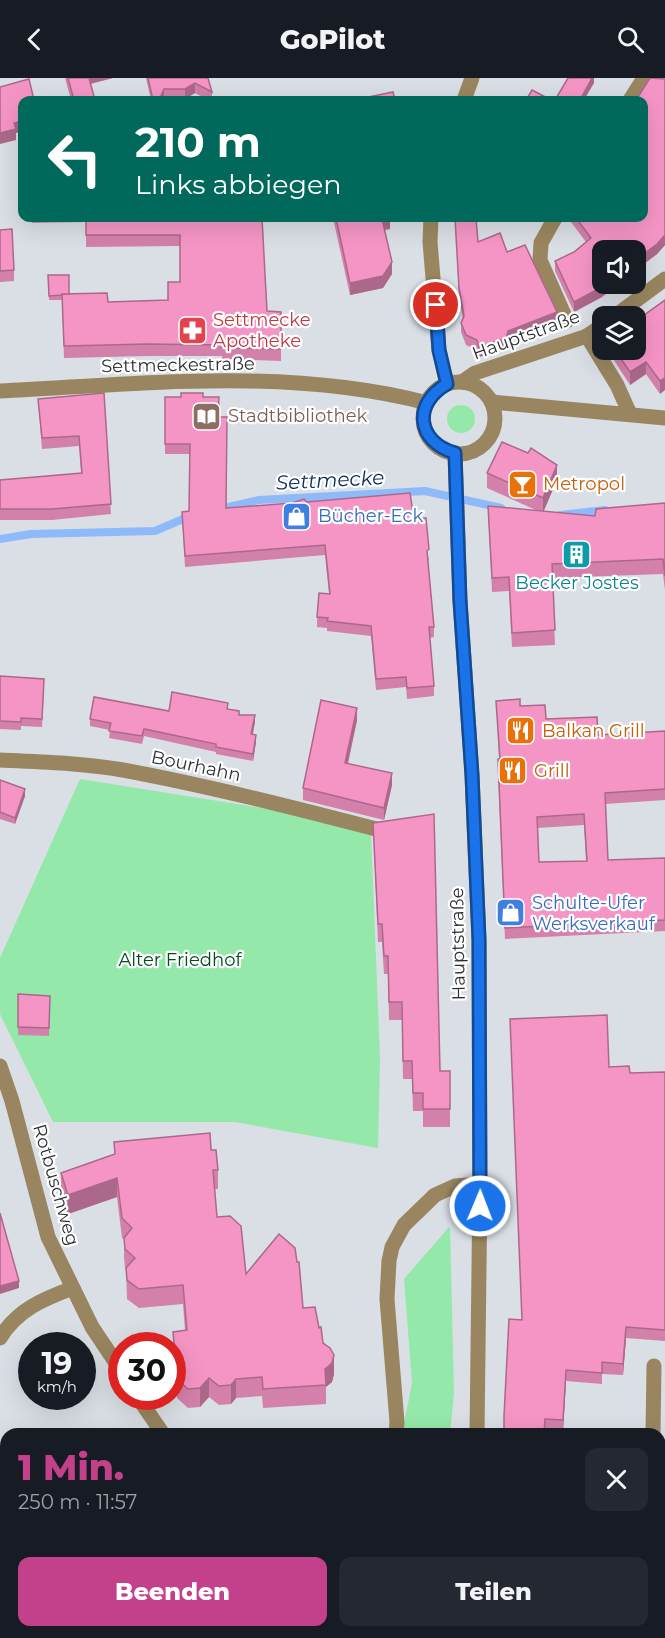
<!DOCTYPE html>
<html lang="de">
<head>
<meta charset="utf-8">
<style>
	body { margin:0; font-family:Montserrat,sans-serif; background:#242831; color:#f1f3f6; height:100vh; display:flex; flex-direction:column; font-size:22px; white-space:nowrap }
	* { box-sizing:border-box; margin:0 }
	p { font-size:20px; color:#9ea1a6 }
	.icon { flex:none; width:33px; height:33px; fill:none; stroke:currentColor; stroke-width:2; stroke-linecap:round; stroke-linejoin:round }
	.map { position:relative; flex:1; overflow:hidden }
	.details { position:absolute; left:0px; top:1350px; width:666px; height:210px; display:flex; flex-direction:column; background:#171b24; border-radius:18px 18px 0 0; box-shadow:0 6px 24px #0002 }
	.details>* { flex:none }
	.guide { position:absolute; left:18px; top:18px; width:630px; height:126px; border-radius:12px; box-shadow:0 6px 24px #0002; background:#00695c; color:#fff; overflow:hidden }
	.controls { position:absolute; left:592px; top:162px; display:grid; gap:12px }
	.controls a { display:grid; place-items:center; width:54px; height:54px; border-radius:12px; background:#171b24; box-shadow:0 6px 24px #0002; font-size:30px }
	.speed { position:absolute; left:18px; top:1254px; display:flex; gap:12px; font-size:30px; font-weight:700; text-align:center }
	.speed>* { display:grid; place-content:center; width:78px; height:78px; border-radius:50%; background:#171b24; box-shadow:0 6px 24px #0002; line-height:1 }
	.speed small { font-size:15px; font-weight:400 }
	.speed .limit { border:9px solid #d22; background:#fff; color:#111 }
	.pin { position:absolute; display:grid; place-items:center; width:51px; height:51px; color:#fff; margin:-26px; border:3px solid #fff; border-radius:50%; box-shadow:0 2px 6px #0007 }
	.me { position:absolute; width:66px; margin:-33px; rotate:1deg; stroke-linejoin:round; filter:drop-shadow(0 0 4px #0008) }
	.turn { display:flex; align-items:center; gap:21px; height:126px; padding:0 18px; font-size:27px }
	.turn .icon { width:78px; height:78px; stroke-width:2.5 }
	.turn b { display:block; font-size:42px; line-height:51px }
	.round { display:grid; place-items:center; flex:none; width:63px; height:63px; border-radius:12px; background:#242831 }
	.overview { display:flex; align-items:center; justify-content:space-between; height:102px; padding:0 18px }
	h1 { font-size:36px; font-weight:800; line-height:45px; color:#c3418a }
	.cta { display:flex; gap:12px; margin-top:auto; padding:12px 18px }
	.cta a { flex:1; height:69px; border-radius:12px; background:#c3418a; color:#fff; font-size:24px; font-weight:800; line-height:69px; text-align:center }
	.cta a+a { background:#242831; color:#f1f3f6 }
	header { display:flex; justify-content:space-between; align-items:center; height:78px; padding:0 18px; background:#171b24; font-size:27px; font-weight:800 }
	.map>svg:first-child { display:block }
	.green { fill:#94e8a9 }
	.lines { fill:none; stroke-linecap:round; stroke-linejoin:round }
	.stream { stroke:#8ebafa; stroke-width:8 }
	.minor { stroke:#998660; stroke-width:15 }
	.wall { fill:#d380aa; fill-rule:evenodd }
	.shaded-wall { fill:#ac688b }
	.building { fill:#f595c6; stroke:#ac688b; stroke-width:1.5; fill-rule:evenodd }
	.route-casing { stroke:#114b97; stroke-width:15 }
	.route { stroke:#1a73e8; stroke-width:10 }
	.labels { text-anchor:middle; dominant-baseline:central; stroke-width:4.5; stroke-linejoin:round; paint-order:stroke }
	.health-label { font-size:18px; fill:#be3a42; stroke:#fff; text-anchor:start }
	.street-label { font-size:18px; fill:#2d2f31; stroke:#fff }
	.education-label { font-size:18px; fill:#785e54; stroke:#fff; text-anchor:start }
	.food-label { font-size:18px; fill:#c56008; stroke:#fff; text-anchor:start }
	.shop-label { font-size:18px; fill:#366cbe; stroke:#fff; text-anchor:start }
	.culture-label { font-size:18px; fill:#0d838f; stroke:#fff }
	.park-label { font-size:18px; fill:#034b22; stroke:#fff }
	.water-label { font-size:20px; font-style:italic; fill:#072b5b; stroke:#fff }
</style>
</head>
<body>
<header><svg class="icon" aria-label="back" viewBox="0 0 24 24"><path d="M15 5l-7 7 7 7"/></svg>GoPilot<svg class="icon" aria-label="search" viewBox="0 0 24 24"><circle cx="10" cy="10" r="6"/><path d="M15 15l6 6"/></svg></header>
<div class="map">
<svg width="665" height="1560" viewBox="0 0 665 1560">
	<rect width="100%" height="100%" fill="#dadfe5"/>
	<g class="green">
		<circle cx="461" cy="341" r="14"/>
		<polygon points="80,701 275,732 371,756 380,980 378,1070 235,1044 53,1044 0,936 0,880"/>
		<polygon points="450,1148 454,1315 450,1356 402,1356 412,1305 404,1201"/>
	</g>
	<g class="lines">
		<g class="stream">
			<polyline points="216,432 259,422 425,413 501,430"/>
			<polyline points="560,437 605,432"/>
			<polyline points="0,461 31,456 155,453 190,438"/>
		</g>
		<g class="minor">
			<polyline points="464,22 472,0"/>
			<polyline points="630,22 644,0"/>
			<polyline points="431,140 430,164 439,272 447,306"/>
			<polyline points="555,140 541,165 540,182 567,243"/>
			<polyline points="615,238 665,201"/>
			<polyline points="587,258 617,307 630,336"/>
			<polyline points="462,304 475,295 587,258 603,247"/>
			<circle cx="459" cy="340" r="36"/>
			<path d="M0,313C141,306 289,289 427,325"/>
			<polyline points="492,324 665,340"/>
			<polyline points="455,375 460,523 472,697 479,862 480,1106 477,1356"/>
			<path d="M0,682C41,684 82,685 123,692C209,708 295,730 380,752"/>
			<polyline points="0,988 12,1023 48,1159 92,1249 122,1294"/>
			<path d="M0,1260C17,1232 43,1221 73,1210"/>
			<polyline points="137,1318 163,1356"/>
			<polyline points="396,1356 397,1344 387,1221 389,1183 392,1169 404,1147 435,1117 455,1108 480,1106"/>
			<polyline points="653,1356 654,1288"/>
			<polyline points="464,1560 464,1554"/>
			<polyline points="657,1560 658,1554"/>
		</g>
	</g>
	<g class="wall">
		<polygon points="65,0 113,0 91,6 95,22 71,22"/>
		<polygon points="146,0 208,0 212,14 212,22 208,22 195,15 185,21 151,22"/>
		<polygon points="665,1 665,167 657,176 636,192 636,172 602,219 574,234 555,193 555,183 574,174 586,164 571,144 571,140 644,140"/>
		<polygon points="31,140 262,140 267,233 281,234 281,283 222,281 222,278 148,278 64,280 62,222 49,222 48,197 69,216 108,224 168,222 180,204 180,168 86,169 86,144 32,145"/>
		<polygon points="333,140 390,140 390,151 384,152 392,196 383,210 350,217"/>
		<polygon points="455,140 476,140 478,164 507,174 557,243 508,263 506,270 479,279 477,272 466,267 461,254 461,245 463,241 459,220"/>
		<polygon points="0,152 14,192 14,203 0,204"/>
		<polygon points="665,222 660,316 646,296 630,307 608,273 608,272 636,272 656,230"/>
		<polygon points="104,315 111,436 52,442 0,442 0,402 81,395 79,368 42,371 38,321"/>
		<polygon points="165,319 203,319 218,339 226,430 307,424 414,441 429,481 428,483 434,549 434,559 430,560 434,608 434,618 407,621 406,609 376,612 371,558 327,553 327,550 317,549 317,539 329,516 325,477 185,489 182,434 189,433 190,376 165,376"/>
		<polygon points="487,395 557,402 543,433 595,438 665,425 665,512 663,496 552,500 555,567 512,569 509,513 492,514 488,428 538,433 487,410"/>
		<polygon points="0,598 44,609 42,649 21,648 21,652 0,651"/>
		<path d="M496,623L520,628L546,641L598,657L665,653V722L605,726L608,782L665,780V853L505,861L498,692V681H499ZM584,747L586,783L539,784L538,750Z"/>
		<polygon points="228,631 255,644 253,656 256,664 253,683 216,676 216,674 144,658 142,666 109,660 110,652 90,648 90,641 169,633"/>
		<polygon points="357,642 348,686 392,707 384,742 303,722 303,710"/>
		<polygon points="0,702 25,718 15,746 0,741"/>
		<polygon points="373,745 440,993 450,993 450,1049 423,1049 423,1033 413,1033 412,1001 403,1001 402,942 389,942 388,896 384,896 382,864 378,864"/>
		<polygon points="18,916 50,918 49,958 18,957"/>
		<polygon points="609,989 630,995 665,994 665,1263 626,1260 623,1297 602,1296 602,1306 566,1303 563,1353 545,1352 521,1242"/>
		<polygon points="114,1064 211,1072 218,1092 218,1111 215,1111 217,1139 246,1196 297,1184 303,1230 319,1250 323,1265 334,1296 332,1304 326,1309 326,1326 263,1330 262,1318 236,1320 231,1326 219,1327 209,1319 200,1329 188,1330 177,1320 173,1273 173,1254 185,1253 183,1226 139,1230 127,1221 126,1192 125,1190 124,1179 124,1161 122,1160 117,1119 68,1136 61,1114 61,1095 114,1076"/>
		<polygon points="96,1554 154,1554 154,1560 96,1558"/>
		<polygon points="316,1554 365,1554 364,1560 316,1560"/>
	</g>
	<g class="shaded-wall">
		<polygon points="88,0 113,0 88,6"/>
		<polygon points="592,0 594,0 594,5 584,22 580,22"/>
		<polygon points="195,5 195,15 185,21 185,11"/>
		<polygon points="164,11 164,22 159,22"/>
		<polygon points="22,43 22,54 16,55 16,62 0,66 0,55 14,45"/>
		<polygon points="390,140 390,151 382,152 382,141"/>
		<polygon points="665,157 665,167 657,176 636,192 636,182"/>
		<polygon points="392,184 392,196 383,210 350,217 350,205"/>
		<polygon points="606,206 619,206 602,219 574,234 574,224"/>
		<polygon points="557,234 557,243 508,263 506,270 479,279 479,269 508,253"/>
		<polygon points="646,284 646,296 630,307 630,294"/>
		<polygon points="665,300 665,312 660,316 660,303"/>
		<polygon points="557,387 557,402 543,435 543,420"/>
		<polygon points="357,630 357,642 345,697 345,685"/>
		<polygon points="255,637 255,644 251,663 251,656"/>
		<polygon points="256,657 256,664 253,683 253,676"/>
		<polygon points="392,695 392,707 384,742 384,730"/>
		<polygon points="25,711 25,718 15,746 15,740"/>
		<polygon points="117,1100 117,1119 68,1136 68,1117"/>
		<polygon points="19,1203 19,1210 0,1216 0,1208"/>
		<polygon points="626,1249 626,1260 623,1297 623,1286"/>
		<polygon points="334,1277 334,1296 332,1304 326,1309 325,1291"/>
		<polygon points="566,1292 566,1303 563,1353 563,1342"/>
		<polygon points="209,1300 209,1319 200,1329 200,1310"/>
		<polygon points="236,1301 236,1320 231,1326 231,1307"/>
		<polygon points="6,1449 6,1456 0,1477 0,1471"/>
	</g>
	<g class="building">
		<polygon points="68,0 89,0 95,22 74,22"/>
		<polygon points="148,0 208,0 212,14 195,5 185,11 164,11 159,22 153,22"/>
		<polygon points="568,0 592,0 580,22 555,22"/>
		<polygon points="650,0 665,1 665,157 657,166 636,182 636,172 603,172 603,206 606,206 602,209 574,224 555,183 574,174 591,160 576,140 644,140 644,22 636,22"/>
		<polygon points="29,1 34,22 22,22 22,43 14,45 16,51 0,55 0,9"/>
		<polygon points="532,12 551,22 526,22"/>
		<polygon points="393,14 395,22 354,22"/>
		<polygon points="86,140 262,140 267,233 281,234 281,271 222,270 222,267 148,266 64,268 62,216 107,215 108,224 168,222 168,204 180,204 180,157 86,157"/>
		<polygon points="336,140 388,140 382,141 392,184 383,198 350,205"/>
		<polygon points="455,140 476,140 478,164 500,155 507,174 525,167 557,234 508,253 506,260 479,269 477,262 466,257 461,245 464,238 459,210"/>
		<polygon points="12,151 14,192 0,193 0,152"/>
		<polygon points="48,197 69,197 69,216 62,216 62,217 49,218"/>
		<polygon points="665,222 665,300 660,303 646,284 630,294 615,272 636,272 636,243"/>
		<polygon points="104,315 111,426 52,431 0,431 0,402 82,395 79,358 42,360 38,321"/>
		<polygon points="181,315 203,315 203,319 219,319 218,339 227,339 226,430 292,425 304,421 307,424 410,415 414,441 426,440 429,471 427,473 434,549 429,549 434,608 407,610 406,599 376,601 371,548 327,543 328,540 317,539 319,515 330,516 325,467 185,478 182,434 189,433 190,366 165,366 165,319 181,319"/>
		<polygon points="502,364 528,375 531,370 557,387 543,420 487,395"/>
		<polygon points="665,425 665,498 663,481 552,486 555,552 512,555 509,499 492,500 488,428 595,438 596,431"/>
		<polygon points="0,598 44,601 42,641 21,640 21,644 0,643"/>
		<polygon points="172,614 228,625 227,631 239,633 239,637 255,637 251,656 256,657 253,676 216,669 216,666 144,651 142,658 109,653 111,645 90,641 94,619 169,633"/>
		<path d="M520,621V628L545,627L546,641L597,639L598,657L665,653V711L605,715L608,782L665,780V842L505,850L498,681H500L496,623ZM584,736L587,783L539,784L537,739Z"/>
		<polygon points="321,622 357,630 345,685 392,695 384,730 303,710"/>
		<polygon points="0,702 25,711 15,740 0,734"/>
		<polygon points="434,736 440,993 450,993 450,1031 423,1031 423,1015 413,1015 412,983 403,983 402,924 389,924 388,878 384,878 382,846 378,846 373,745"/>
		<polygon points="18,916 50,918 49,950 18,949"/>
		<polygon points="607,937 609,989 629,988 630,995 665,994 665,1252 626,1249 623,1286 602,1284 602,1295 566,1292 563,1342 545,1341 544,1356 504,1356 504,1338 509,1241 522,1242 510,941"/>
		<polygon points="210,1055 211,1072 216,1072 218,1092 213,1092 217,1139 230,1138 241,1148 246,1196 279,1156 295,1170 297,1184 299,1184 303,1230 315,1229 319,1250 321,1249 323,1265 330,1270 334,1277 332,1285 325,1291 326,1307 263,1311 262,1299 236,1301 231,1307 219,1308 209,1300 200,1310 188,1311 177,1301 173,1254 187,1252 183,1207 139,1211 127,1202 126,1190 135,1180 125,1171 124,1160 132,1150 122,1140 117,1100 68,1117 61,1095 115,1076 114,1064"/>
		<polygon points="0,1135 19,1203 0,1208"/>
		<polygon points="606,1351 640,1354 640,1356 606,1356"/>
		<polygon points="0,1444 6,1446 0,1471"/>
		<polygon points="331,1554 349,1554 348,1556"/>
		<polygon points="496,1554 536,1554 535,1560 496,1560"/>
	</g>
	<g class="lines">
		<defs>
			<path id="route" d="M436,227L439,272L447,306C412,326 417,364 455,375L460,523L472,697L479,862L480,1128"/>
		</defs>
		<use href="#route" class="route-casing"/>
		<use href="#route" class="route"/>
	</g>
	<defs>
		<symbol id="pharmacy-square" viewBox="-11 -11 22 22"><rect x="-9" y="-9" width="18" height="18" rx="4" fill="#e0444e" stroke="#fff"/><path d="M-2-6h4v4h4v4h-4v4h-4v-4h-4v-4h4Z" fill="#fff"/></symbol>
		<symbol id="library-square" viewBox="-11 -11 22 22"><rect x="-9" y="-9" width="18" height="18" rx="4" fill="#8d6e63" stroke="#fff"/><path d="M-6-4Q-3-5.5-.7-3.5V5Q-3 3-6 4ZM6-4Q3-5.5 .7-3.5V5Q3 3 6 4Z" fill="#fff"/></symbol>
		<symbol id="bar-square" viewBox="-11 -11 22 22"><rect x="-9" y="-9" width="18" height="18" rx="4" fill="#e8710a" stroke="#fff"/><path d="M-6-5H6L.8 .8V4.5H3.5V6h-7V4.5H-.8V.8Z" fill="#fff"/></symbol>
		<symbol id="shop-square" viewBox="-11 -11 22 22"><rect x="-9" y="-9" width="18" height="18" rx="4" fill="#3f7fe0" stroke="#fff"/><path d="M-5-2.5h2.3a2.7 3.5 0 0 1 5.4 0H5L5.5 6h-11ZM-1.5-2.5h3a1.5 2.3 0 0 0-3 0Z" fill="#fff"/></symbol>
		<symbol id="building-square" viewBox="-11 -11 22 22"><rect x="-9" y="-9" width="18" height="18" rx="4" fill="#0f9aa8" stroke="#fff"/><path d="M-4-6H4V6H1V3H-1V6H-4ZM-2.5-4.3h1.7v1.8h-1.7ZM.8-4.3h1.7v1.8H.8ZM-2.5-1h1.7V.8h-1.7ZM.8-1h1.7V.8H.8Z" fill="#fff"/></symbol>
		<symbol id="restaurant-square" viewBox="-11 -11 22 22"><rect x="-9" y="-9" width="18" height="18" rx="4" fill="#e8710a" stroke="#fff"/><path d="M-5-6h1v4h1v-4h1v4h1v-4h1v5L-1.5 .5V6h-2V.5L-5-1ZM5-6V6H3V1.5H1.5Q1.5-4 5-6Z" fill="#fff"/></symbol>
	</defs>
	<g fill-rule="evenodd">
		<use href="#pharmacy-square" x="176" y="236" width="33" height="33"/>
		<use href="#library-square" x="190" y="322" width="33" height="33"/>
		<use href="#bar-square" x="506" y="390" width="33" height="33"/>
		<use href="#shop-square" x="280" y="422" width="33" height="33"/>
		<use href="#building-square" x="560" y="460" width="33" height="33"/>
		<use href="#restaurant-square" x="504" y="636" width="33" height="33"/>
		<use href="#restaurant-square" x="496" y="676" width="33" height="33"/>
		<use href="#shop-square" x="494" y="818" width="33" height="33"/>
	</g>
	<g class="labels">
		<g class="health-label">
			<text x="213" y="242">Settmecke<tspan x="213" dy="21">Apotheke</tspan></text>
		</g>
		<g class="street-label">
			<text transform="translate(526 257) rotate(-20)">Hauptstraße</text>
			<text transform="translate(178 287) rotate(-1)">Settmeckestraße</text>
			<text transform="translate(196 688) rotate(12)">Bourhahn</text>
			<text transform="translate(458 866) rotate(-91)">Hauptstraße</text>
			<text transform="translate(56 1107) rotate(74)">Rotbuschweg</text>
		</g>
		<g class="education-label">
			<text x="228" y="338">Stadtbibliothek</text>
		</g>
		<g class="food-label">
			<text x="543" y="406">Metropol</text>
			<text x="542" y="653">Balkan Grill</text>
			<text x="534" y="693">Grill</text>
		</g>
		<g class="shop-label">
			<text x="318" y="438">Bücher-Eck</text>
			<text x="532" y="825">Schulte-Ufer<tspan x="532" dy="21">Werksverkauf</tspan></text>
		</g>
		<g class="culture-label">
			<text x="577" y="505">Becker Jostes</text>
		</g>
		<g class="park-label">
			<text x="180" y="882">Alter Friedhof</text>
		</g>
		<g class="water-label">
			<text transform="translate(330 402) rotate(-3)">Settmecke</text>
		</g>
	</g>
</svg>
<div class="controls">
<a><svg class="icon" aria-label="sound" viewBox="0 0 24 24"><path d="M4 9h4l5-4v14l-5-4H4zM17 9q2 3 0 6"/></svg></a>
<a><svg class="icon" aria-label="layers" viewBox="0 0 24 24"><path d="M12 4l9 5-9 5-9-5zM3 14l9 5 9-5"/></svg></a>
</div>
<div class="speed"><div>19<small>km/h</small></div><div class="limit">30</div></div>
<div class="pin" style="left:436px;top:227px;background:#d93025"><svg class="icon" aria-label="arrive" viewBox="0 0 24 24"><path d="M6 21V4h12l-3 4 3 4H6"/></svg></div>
<svg class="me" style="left:480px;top:1128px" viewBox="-20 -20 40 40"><circle r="17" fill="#1a73e8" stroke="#fff" stroke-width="3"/><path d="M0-11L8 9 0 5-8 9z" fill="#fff"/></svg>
<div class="guide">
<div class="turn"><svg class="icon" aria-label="left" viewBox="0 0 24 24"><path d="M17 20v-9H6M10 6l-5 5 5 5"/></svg><div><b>210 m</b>Links abbiegen</div></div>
</div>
<section class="details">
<div class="overview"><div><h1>1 Min.</h1><p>250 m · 11:57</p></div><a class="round"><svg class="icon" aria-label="close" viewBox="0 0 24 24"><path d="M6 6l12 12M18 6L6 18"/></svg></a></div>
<div class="cta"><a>Beenden</a><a>Teilen</a></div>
</section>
</div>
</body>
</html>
